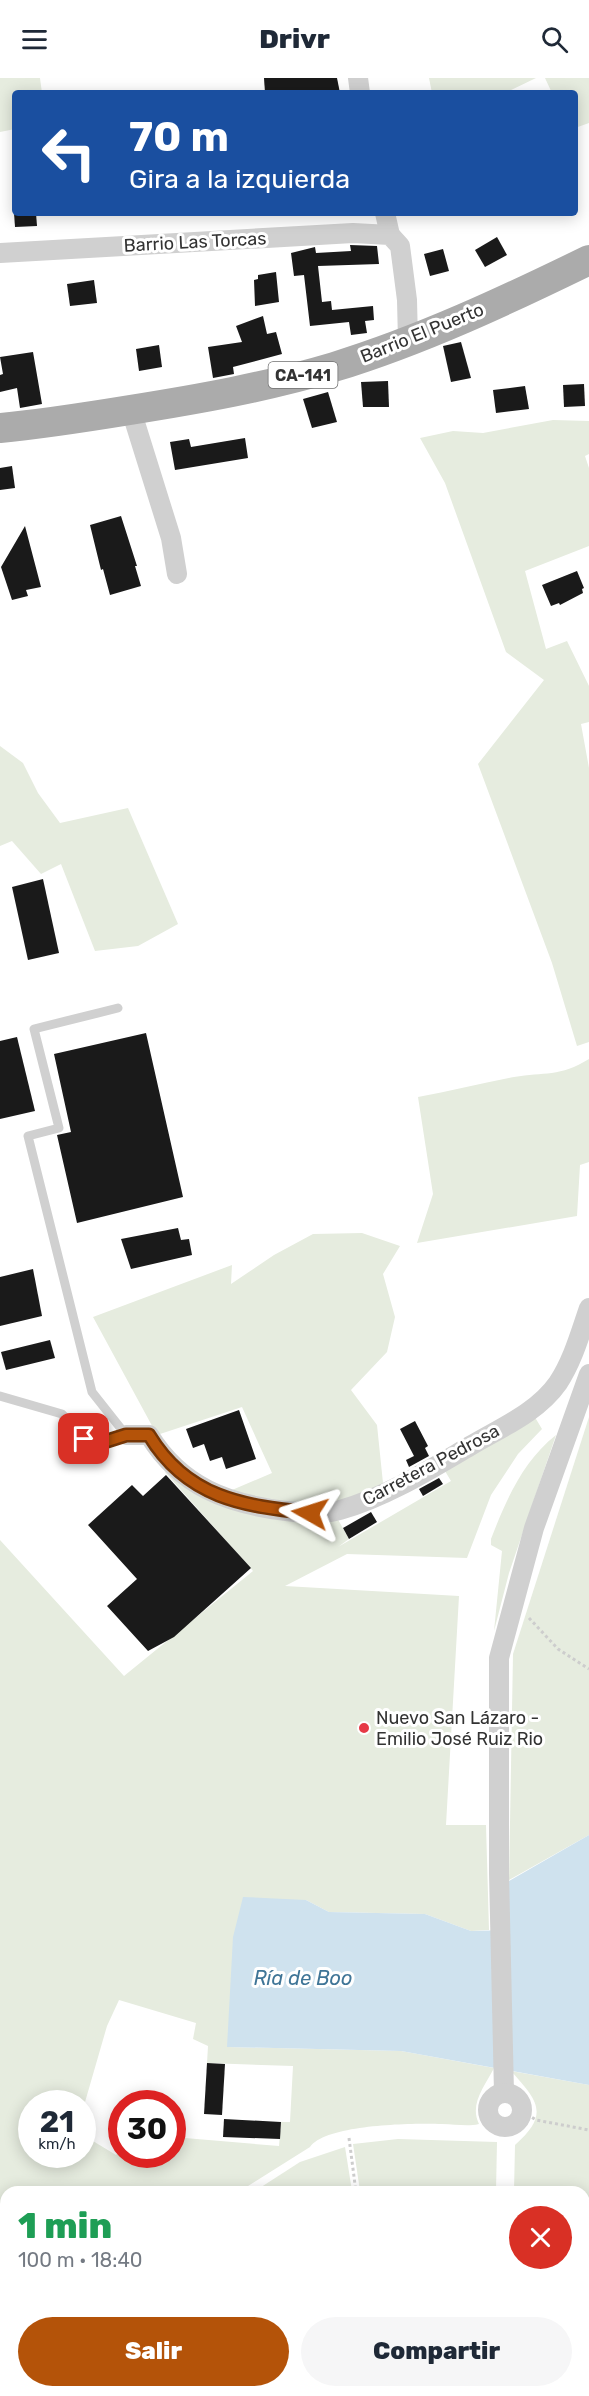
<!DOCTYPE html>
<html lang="es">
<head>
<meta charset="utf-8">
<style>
	body { margin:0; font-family:Rubik,sans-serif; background:#f6f6f7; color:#1f2937; height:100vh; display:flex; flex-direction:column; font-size:22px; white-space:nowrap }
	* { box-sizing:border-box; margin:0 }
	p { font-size:20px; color:#747a83 }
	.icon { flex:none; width:33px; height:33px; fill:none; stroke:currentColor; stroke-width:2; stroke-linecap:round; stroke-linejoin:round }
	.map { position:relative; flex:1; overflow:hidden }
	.sheet { position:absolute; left:0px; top:2108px; width:590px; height:212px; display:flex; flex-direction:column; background:#fff; border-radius:18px 18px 0 0; box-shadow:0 3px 15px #0003 }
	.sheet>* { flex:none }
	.banner { position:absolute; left:12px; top:12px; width:566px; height:126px; border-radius:6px; box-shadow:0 3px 15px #0003; background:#1a4fa0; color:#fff; overflow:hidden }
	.speed { position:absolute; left:18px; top:2012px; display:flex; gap:12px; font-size:30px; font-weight:700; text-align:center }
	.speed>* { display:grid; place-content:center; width:78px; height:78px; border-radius:50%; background:#fff; box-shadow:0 3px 15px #0003; line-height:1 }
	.speed small { font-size:15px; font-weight:400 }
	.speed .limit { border:9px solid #d22; background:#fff; color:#111 }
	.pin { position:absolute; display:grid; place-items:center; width:51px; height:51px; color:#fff; margin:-26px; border-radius:12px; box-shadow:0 3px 9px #0006 }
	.me { position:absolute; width:66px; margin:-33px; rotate:276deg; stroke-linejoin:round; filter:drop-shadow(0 0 4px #0008) }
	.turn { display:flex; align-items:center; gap:21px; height:126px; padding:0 18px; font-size:27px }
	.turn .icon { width:78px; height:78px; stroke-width:2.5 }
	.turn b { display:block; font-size:42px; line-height:51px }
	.round { display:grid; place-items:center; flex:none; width:63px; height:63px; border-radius:32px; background:#f6f6f7 }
	.summary { display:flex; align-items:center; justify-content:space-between; height:102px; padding:0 18px }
	h1 { font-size:36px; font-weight:800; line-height:45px; color:#1e9e55 }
	.primary-button { display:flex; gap:12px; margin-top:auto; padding:12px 18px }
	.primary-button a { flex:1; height:69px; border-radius:36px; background:#b45309; color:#fff; font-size:24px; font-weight:800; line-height:69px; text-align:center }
	.primary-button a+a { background:#f6f6f7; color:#1f2937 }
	header { display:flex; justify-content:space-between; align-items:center; height:78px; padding:0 18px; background:#fff; font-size:27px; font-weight:800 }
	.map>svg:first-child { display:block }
	.green { fill:#e6ecdf; fill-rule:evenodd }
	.water { fill:#cfe2ee }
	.building { fill:#1a1a1a }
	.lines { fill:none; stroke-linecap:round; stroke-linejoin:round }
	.path { stroke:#cdcdcd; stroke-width:3; stroke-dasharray:3 3; stroke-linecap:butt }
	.lane { stroke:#d0d0d0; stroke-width:9 }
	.street { stroke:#d0d0d0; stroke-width:20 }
	.primary { stroke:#ababab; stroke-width:30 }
	.route-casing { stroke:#753606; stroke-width:15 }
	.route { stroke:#b45309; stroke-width:10 }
	.poi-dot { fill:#e63946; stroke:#fff; stroke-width:2 }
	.labels { text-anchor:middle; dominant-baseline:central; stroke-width:6; stroke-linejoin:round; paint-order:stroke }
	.shield { fill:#fff; stroke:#707070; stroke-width:1.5 }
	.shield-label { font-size:16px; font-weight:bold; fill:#333 }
	.street-label { font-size:18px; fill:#333; stroke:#fff }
	.poi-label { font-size:18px; fill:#333; stroke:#fff; text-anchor:start }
	.water-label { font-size:20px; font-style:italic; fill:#3f7597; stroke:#fff }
</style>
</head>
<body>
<header><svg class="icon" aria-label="menu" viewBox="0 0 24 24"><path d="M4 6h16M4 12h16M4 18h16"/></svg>Drivr<svg class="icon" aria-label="search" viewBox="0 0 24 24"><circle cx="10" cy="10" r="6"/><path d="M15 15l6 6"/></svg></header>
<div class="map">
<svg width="589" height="2318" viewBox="0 0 589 2318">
	<rect width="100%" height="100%" fill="#fff"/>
	<g class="green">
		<polygon points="0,0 40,0 42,15 15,15 15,51 0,54"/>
		<polygon points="429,0 536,0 505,15 432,15"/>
		<polygon points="545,0 589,0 589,45 575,50 574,15 552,15"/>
		<polygon points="553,342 589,343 589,376 585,378 589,390 589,468 525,493 546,571 567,563 589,608 589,644 581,646 589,690 589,964 577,968 552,885 478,686 544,602 506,574 445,405 420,360 453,353 483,355"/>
		<polygon points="0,668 23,685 38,715 60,745 128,730 178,846 138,868 95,873 61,786 41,796 12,763 0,768"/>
		<path d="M589,981V1084L580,1087L577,1138L417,1165L433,1116L418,1019C450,1013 482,1005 514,999C544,994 560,999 589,981Z"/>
		<polygon points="362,1155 400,1168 383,1196 395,1239 387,1274 351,1312 377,1347 383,1405 358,1422 287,1429 225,1415 272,1395 242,1329 157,1357 93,1239 232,1187 231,1206 274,1177 313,1156"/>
		<path d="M533,1336L542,1351L518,1376L491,1417L467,1480L347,1476L285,1508L459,1518L446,1747H486L489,1852L471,1853L425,1836L329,1834L306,1822L227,1969L401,1973L494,1990C485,2008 469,2026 479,2046C467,2049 455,2046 442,2046C414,2045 326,2046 310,2069L240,2113L6,2114V2313H226L228,2318H0V1462L124,1598L253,1493L164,1393L204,1421L238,1430L336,1438L349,1461L338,1469L451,1403L442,1388ZM119,1922L196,1945L193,1961L208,1968L207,1985L293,1988L290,2044H281L279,2068L173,2059L172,2076H122L121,2071L116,2077L83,2057L82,2076H32V2025H82L83,2031L107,1948Z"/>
		<polygon points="589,1339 589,1757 509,1802 513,1576"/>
		<path d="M556,1357L509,1495L494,1553L502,1473L491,1467V1461C506,1422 523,1383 556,1357Z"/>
		<path d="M511,1993L589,2007V2318H508V2313H584V2114L514,2113L515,2067C550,2036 538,2023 511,1993Z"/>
		<polygon points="398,2061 497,2064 496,2113 360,2113 353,2066"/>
		<polygon points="345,2069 352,2113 255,2113 300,2084"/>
		<polygon points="262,2313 343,2313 346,2318 257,2318"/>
		<polygon points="356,2313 494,2313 494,2318 359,2318"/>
	</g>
	<polygon class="water" points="589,1757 589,2007 401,1973 227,1969 233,1859 243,1819 306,1822 329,1834 425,1836 471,1853 509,1852 509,1803"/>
	<g class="building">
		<polygon points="264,0 337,0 340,15 265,15"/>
		<polygon points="14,135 36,135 37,148 15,149"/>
		<polygon points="497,159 507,177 485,189 475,172"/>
		<polygon points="350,167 377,168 379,186 318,188 322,224 331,223 332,232 373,228 374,242 365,243 367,255 351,257 349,244 310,248 304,197 294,198 291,175 315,169 316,175 351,173"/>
		<polygon points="443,171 449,193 430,198 424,176"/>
		<polygon points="276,194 279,224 255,228 254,202 258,201 258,197"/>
		<polygon points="94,202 97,225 70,228 67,206"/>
		<polygon points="263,238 267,256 276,254 282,276 233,289 234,296 213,300 208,269 242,264 236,248"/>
		<polygon points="461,264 471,300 451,304 443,268"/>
		<polygon points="159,267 162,289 139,293 136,271"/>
		<polygon points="33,274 42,326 20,330 17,310 0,314 0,297 3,296 0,279"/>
		<polygon points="388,303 389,329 363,329 361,304"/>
		<polygon points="584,306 585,328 564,329 563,307"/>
		<polygon points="525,308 529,331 496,335 493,312"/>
		<polygon points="328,314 337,344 312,350 303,321"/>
		<polygon points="245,360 248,380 175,392 170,364 189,361 191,369"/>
		<polygon points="12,388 15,410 0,412 0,390"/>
		<polygon points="121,438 137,488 135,488 141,508 110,517 103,491 101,492 90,447"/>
		<polygon points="25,448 41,509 26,512 28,518 12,522 1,489"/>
		<polygon points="577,493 584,510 582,511 583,515 560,527 559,525 551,528 542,507"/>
		<polygon points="43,801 59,875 28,882 12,809"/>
		<polygon points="146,955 183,1119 77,1145 57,1057 71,1054 54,976"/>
		<polygon points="17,959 35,1033 0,1041 0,963"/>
		<polygon points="178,1150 181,1162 189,1161 192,1177 131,1191 121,1161"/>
		<polygon points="33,1191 42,1238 0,1248 0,1199"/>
		<polygon points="50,1262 55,1280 6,1292 1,1274"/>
		<polygon points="239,1332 256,1381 226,1391 222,1379 210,1383 204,1366 193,1370 186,1351"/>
		<polygon points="415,1343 428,1368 425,1370 429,1378 409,1389 406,1382 414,1378 400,1351"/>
		<polygon points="166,1397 251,1490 174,1559 148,1573 107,1528 137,1501 88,1447 132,1407 143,1418"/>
		<polygon points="439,1400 443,1406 423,1418 419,1411"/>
		<polygon points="371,1434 377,1444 349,1461 343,1450"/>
		<polygon points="207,1985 225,1986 222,2037 204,2036"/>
		<polygon points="224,2041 281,2044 280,2061 223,2059"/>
	</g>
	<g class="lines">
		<g class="path">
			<polyline points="529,1540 558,1571 589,1591"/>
			<polyline points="522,2033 536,2042 589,2052"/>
			<polyline points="349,2060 356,2114"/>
			<polyline points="349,2313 352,2318"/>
			<polyline points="249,2318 256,2313"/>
		</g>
		<polyline class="lane" points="0,1318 62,1336 84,1361 104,1364 126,1357 92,1314 28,1058 59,1050 34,951 118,930"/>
		<g class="street">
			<polyline points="358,0 360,15"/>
			<polyline points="385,135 390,157"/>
			<polyline points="0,175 353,155 390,157 400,168 407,222 408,263"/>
			<polyline points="131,332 171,460 177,496"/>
			<path d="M126,1357H149C181,1409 228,1426 286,1433C304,1435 323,1437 340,1432C386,1419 429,1392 470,1368C500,1350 537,1335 558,1305C573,1282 580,1256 589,1230"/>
			<polyline points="504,2015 499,1795 499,1580 534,1450 589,1296"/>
			<circle cx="505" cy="2032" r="17"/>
		</g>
		<path class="primary" d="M0,350C44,346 87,339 130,332C199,321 267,309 334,289C422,262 507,222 589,182"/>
	</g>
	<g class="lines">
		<defs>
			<path id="route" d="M84,1361L104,1364L126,1357H149C187,1420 243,1428 310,1435"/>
		</defs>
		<use href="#route" class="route-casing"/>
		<use href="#route" class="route"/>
	</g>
	<circle class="poi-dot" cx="364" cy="1650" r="6"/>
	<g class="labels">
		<rect class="shield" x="268.5" y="284" width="69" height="26" rx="4.5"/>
		<g class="shield-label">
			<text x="303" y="297">CA-141</text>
		</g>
		<g class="street-label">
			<text transform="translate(195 164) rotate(-3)">Barrio Las Torcas</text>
			<text transform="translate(422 255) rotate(-22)">Barrio El Puerto</text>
			<text transform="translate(431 1387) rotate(-28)">Carretera Pedrosa</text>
		</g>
		<g class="poi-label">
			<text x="376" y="1640">Nuevo San Lázaro -<tspan x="376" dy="21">Emilio José Ruiz Rio</tspan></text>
		</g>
		<g class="water-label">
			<text x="303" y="1900">Ría de Boo</text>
		</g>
	</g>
</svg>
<div class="speed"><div>21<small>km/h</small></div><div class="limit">30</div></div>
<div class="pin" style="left:84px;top:1361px;background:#d93025"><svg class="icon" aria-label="arrive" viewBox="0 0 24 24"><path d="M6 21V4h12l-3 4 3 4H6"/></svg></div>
<svg class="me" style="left:310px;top:1435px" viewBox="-20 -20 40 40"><path d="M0-17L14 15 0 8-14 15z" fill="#b45309" stroke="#fff" stroke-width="4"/></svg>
<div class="banner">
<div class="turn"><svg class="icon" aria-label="left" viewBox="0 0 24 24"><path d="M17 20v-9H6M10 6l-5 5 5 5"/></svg><div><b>70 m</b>Gira a la izquierda</div></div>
</div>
<section class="sheet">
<div class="summary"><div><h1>1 min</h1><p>100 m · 18:40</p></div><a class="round" style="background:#d93025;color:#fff"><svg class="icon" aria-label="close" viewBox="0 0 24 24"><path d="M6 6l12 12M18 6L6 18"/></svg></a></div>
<div class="primary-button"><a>Salir</a><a>Compartir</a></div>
</section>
</div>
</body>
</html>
